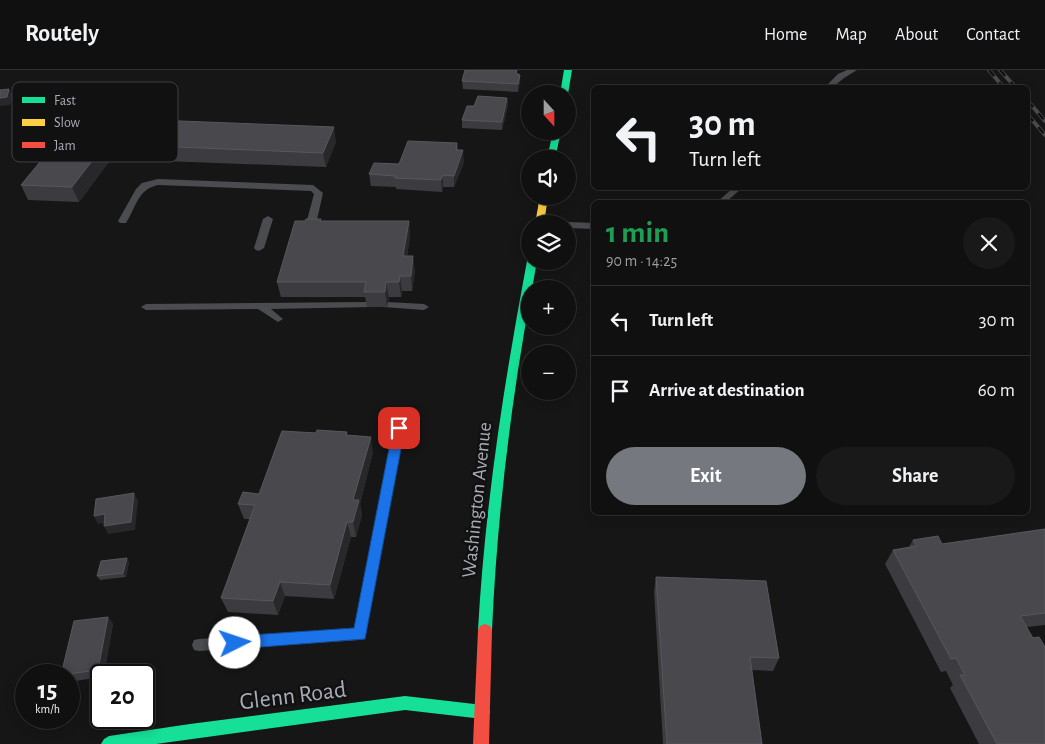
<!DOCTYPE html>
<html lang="en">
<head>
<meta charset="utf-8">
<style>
	body { margin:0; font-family:"Alegreya Sans",sans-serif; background:#19191a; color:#f1f3f6; height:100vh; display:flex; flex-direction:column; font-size:19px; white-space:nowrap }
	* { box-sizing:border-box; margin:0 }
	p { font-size:16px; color:#9c9d9f }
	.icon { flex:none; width:28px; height:28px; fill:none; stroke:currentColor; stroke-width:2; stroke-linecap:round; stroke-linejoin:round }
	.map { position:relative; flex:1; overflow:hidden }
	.panel { position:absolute; left:591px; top:130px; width:439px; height:315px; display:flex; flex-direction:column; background:#101011; border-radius:8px; box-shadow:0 2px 12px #0003,0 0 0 1px #303031 }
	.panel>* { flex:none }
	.banner { position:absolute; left:591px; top:15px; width:439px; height:105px; border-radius:8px; box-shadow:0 2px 12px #0003,0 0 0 1px #303031; background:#101011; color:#f1f3f6; overflow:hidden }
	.needle { width:32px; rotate:159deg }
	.buttons { position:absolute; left:521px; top:15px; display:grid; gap:10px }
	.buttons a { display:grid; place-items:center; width:55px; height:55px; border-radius:50%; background:#101011; box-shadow:0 2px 12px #0003,0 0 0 1px #303031; font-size:25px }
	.speed { position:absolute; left:15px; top:594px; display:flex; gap:10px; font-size:25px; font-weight:700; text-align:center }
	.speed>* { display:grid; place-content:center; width:65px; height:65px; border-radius:50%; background:#101011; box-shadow:0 2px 12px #0003,0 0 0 1px #303031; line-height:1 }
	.speed small { font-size:12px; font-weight:400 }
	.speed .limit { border:2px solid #111; border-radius:8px; background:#fff; color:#111 }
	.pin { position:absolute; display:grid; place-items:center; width:42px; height:42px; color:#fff; margin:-21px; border-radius:10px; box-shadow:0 2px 8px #0006 }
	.me { position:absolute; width:55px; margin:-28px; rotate:86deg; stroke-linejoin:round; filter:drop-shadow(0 0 4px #0008) }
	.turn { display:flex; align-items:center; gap:18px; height:105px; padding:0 15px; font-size:22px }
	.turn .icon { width:65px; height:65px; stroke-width:2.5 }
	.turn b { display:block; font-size:35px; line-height:42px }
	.round { display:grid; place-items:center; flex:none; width:52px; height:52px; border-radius:26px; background:#19191a }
	.summary { display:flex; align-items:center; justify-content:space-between; height:85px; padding:0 15px }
	h1 { font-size:30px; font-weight:700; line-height:38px; color:#1e9e55 }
	.primary-button { display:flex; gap:10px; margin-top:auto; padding:10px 15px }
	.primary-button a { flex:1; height:58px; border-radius:30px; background:#75787f; color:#fff; font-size:20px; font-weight:700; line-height:58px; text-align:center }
	.primary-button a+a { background:#19191a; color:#f1f3f6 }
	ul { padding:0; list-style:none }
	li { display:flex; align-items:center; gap:15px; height:70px; padding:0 15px; border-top:1px solid #303031 }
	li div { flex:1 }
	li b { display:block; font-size:19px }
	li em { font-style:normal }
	header { display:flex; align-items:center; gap:30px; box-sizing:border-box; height:70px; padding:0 25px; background:#101011; border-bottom:1px solid #303031 }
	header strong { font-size:24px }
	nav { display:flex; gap:28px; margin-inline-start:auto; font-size:18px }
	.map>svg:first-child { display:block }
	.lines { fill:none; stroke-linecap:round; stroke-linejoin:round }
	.lane { fill:#4b4c4f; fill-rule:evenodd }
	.fast { fill:#16e098; fill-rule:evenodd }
	.slow { fill:#ffcf43; fill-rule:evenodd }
	.jam { fill:#f24e42; fill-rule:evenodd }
	.rail-casing { stroke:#4b4c4e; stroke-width:4 }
	.rail { stroke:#111112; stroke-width:2.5; stroke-dasharray:8; stroke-linecap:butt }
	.wall { fill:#3c3c40 }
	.shaded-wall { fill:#28282a }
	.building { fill:#48484d; stroke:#57585d }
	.route { fill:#1a73e8; stroke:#114b97 }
	.labels { text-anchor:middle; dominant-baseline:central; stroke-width:5; stroke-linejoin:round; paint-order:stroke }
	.street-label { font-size:20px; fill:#a8acb7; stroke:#111112 }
	.near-street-label { font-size:24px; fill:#a8acb7; stroke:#111112 }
	.key { fill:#111112; stroke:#3e4044; stroke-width:1 }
	.key-label { font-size:14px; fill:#a8acb7 }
</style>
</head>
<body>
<header>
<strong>Routely</strong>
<nav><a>Home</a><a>Map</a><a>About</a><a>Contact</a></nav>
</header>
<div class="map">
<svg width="1045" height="674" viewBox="0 0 1045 674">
	<rect width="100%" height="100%" fill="#161617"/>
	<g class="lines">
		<g class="lane">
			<polygon points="847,0 857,0 844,8 832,18 824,18 838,4"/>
			<path d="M158,109L313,115L323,123L317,150L312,153L307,150L314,124L311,121L158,115C138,119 136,137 126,153H120L118,151L136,119L142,113Z"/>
			<polygon points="733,118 742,118 726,132 717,132"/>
			<polygon points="268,146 273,149 264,178 259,181 256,180 254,178 263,149"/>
			<polygon points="568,152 594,153 594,159 568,158 568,154 564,154"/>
			<polygon points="368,232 372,233 373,235 372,237 271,239 283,249 278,252 258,239 146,240 141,237 146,234"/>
			<polygon points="387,232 424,234 429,237 424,240 383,237 382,235 383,233"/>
			<polygon points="399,354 403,355 405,358 365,568 360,570 199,581 194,580 192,575 194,570 199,569 354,558 393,358 395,355"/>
		</g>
		<g class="fast">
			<polygon points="564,0 572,0 568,24 560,24"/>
			<polygon points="553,61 561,61 555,89 547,89"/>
			<path d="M530,189V191H537L532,219H530V229C510,339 497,449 492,560L490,564L485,566L480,564L478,560C485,435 504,313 527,191Z"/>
			<polygon points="405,626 483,635 488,637 490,642 488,647 483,649 405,640 156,674 101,674 104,669 109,666 190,654"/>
		</g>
		<polygon class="slow" points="540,126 548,126 544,154 535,154"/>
		<polygon class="jam" points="485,554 490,556 492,560 489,674 473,674 478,560 480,556"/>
		<defs>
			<g id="rail">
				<polyline points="989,0 1004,18"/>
				<polyline points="1000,0 1016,18"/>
				<polyline points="1028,31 1045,51"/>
				<polyline points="1028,45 1045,65"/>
			</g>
		</defs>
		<use href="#rail" class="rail-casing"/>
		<use href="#rail" class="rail"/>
	</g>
	<g class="wall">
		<polygon points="517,0 517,3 520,5 520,12 518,22 463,19 462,11"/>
		<polygon points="507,28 508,35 502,60 462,58 462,50"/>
		<polygon points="77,47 336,72 326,97 111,89 79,132 28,130 21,115"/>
		<polygon points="457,73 458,80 464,92 454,117 443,117 442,122 396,119 396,117 371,116 369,104"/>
		<polygon points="322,151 409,151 410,166 407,186 415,201 412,221 402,221 401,227 389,227 387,237 367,237 365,227 281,227 277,212"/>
		<polygon points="347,362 347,365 373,382 360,434 362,445 356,467 351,467 334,529 285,526 278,545 228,542 221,528 250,449 244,449 238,434 259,424"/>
		<polygon points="1045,459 1045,555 1027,557 1045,674 979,674 950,618 953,615 946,601 941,602 885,494 893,480 909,477 913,470 942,474"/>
		<polygon points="129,492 126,507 100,510 97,506"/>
		<polygon points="656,507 779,588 773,601 752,600 762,674 663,674 654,521"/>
		<polygon points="108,547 113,554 104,605 101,605 101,607 69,612 69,605 61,605"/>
	</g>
	<g class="shaded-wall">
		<polygon points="520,5 520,12 518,22 518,14"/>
		<polygon points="9,19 13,26 10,35 0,36 0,28"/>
		<polygon points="507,28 508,35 502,60 502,52"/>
		<polygon points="334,57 336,72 326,97 323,83"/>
		<polygon points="105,74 111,89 79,132 72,117"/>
		<polygon points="463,80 464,92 454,117 454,106"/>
		<polygon points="443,105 443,117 442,122 441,110"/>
		<polygon points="409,151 410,166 405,201 403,186"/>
		<polygon points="413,186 415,201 412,221 411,206"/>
		<polygon points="400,206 402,221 401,227 399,212"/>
		<polygon points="386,212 389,227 387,237 385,222"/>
		<polygon points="371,367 373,382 360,434 362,445 356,467 353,452 353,430"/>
		<polygon points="134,423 138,431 135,460 108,464 104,456"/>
		<polygon points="105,444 110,452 98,454 94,446"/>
		<polygon points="347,452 351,467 334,529 330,515"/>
		<polygon points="127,488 129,492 126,507 123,503"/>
		<polygon points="280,512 285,526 278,545 273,531"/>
		<polygon points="108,547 113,554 104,605 102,605 98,600"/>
	</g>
	<g class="building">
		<polygon points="465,0 517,0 516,3 520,5 518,14 462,11"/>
		<polygon points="9,19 7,27 0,28 0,20"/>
		<polygon points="478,26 507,28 502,52 462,50 467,36 474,36"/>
		<polygon points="77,47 334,57 323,83 105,74 72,117 21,115"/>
		<polygon points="408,71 457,73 456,80 463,80 454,106 443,105 441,110 395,108 395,106 369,104 374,93 399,94"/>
		<polygon points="306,149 321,149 320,151 409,151 403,186 413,186 411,206 400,206 399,212 386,212 385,222 364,222 366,212 277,212 295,151 305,151"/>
		<polygon points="317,360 347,362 346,365 371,367 353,430 359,430 353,452 347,452 330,515 280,512 273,531 221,528 255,435 238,434 243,422 259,424 282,361 316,363"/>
		<polygon points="134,423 131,452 104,456 105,444 94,446 96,429"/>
		<polygon points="1045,459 1045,543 1020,546 1033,568 1039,567 1045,577 1045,674 997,674 960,605 965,605 956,588 951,589 893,480 917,476 913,470 938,466 942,474"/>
		<polygon points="127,488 123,503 97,506 101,491"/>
		<polygon points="656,507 766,511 779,588 750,587 762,674 667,674"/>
		<polygon points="108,547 98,600 61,605 74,551"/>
	</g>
	<polygon class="route" points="399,353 405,358 365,569 235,579 230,577 228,573 230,568 235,566 354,558 393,358"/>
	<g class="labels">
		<g class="street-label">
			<text transform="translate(477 430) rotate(-84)">Washington Avenue</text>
		</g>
		<g class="near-street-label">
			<text transform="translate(293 626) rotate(-7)">Glenn Road</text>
		</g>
	</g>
	<rect x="12" y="12" width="166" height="80" rx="8" class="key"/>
	<rect x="22" y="27" width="23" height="6" fill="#16e098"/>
	<rect x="22" y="49" width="23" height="7" fill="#ffcf43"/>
	<rect x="22" y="72" width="23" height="6" fill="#f24e42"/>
	<g class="key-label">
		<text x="54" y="35">Fast</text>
		<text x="54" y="57">Slow</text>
		<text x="54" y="80">Jam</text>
	</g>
</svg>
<div class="buttons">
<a><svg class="needle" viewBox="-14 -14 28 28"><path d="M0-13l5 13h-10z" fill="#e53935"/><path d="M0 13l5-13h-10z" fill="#9c9d9f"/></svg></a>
<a><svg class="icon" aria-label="sound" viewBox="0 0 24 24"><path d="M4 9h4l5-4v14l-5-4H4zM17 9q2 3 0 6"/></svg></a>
<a><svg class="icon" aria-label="layers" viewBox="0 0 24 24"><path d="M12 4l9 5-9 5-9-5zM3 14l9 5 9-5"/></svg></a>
<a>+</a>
<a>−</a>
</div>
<div class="speed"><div>15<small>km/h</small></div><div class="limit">20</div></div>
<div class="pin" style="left:399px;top:358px;background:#d93025"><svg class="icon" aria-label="arrive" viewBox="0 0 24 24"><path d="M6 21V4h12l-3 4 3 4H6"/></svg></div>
<svg class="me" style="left:235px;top:573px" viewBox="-20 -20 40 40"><circle r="19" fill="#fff"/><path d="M0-13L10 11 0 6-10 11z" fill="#1a73e8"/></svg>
<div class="banner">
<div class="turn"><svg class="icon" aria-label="left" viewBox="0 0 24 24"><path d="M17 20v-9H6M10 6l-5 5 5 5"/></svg><div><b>30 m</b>Turn left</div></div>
</div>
<section class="panel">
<div class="summary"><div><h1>1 min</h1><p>90 m · 14:25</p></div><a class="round"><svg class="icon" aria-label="close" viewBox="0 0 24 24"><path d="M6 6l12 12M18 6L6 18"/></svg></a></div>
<ul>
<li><svg class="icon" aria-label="left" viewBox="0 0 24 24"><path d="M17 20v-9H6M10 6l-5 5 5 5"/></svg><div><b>Turn left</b></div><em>30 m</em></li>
<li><svg class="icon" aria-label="arrive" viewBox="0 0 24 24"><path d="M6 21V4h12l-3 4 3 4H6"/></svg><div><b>Arrive at destination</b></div><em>60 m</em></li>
</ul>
<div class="primary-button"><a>Exit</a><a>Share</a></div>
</section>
</div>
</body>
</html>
